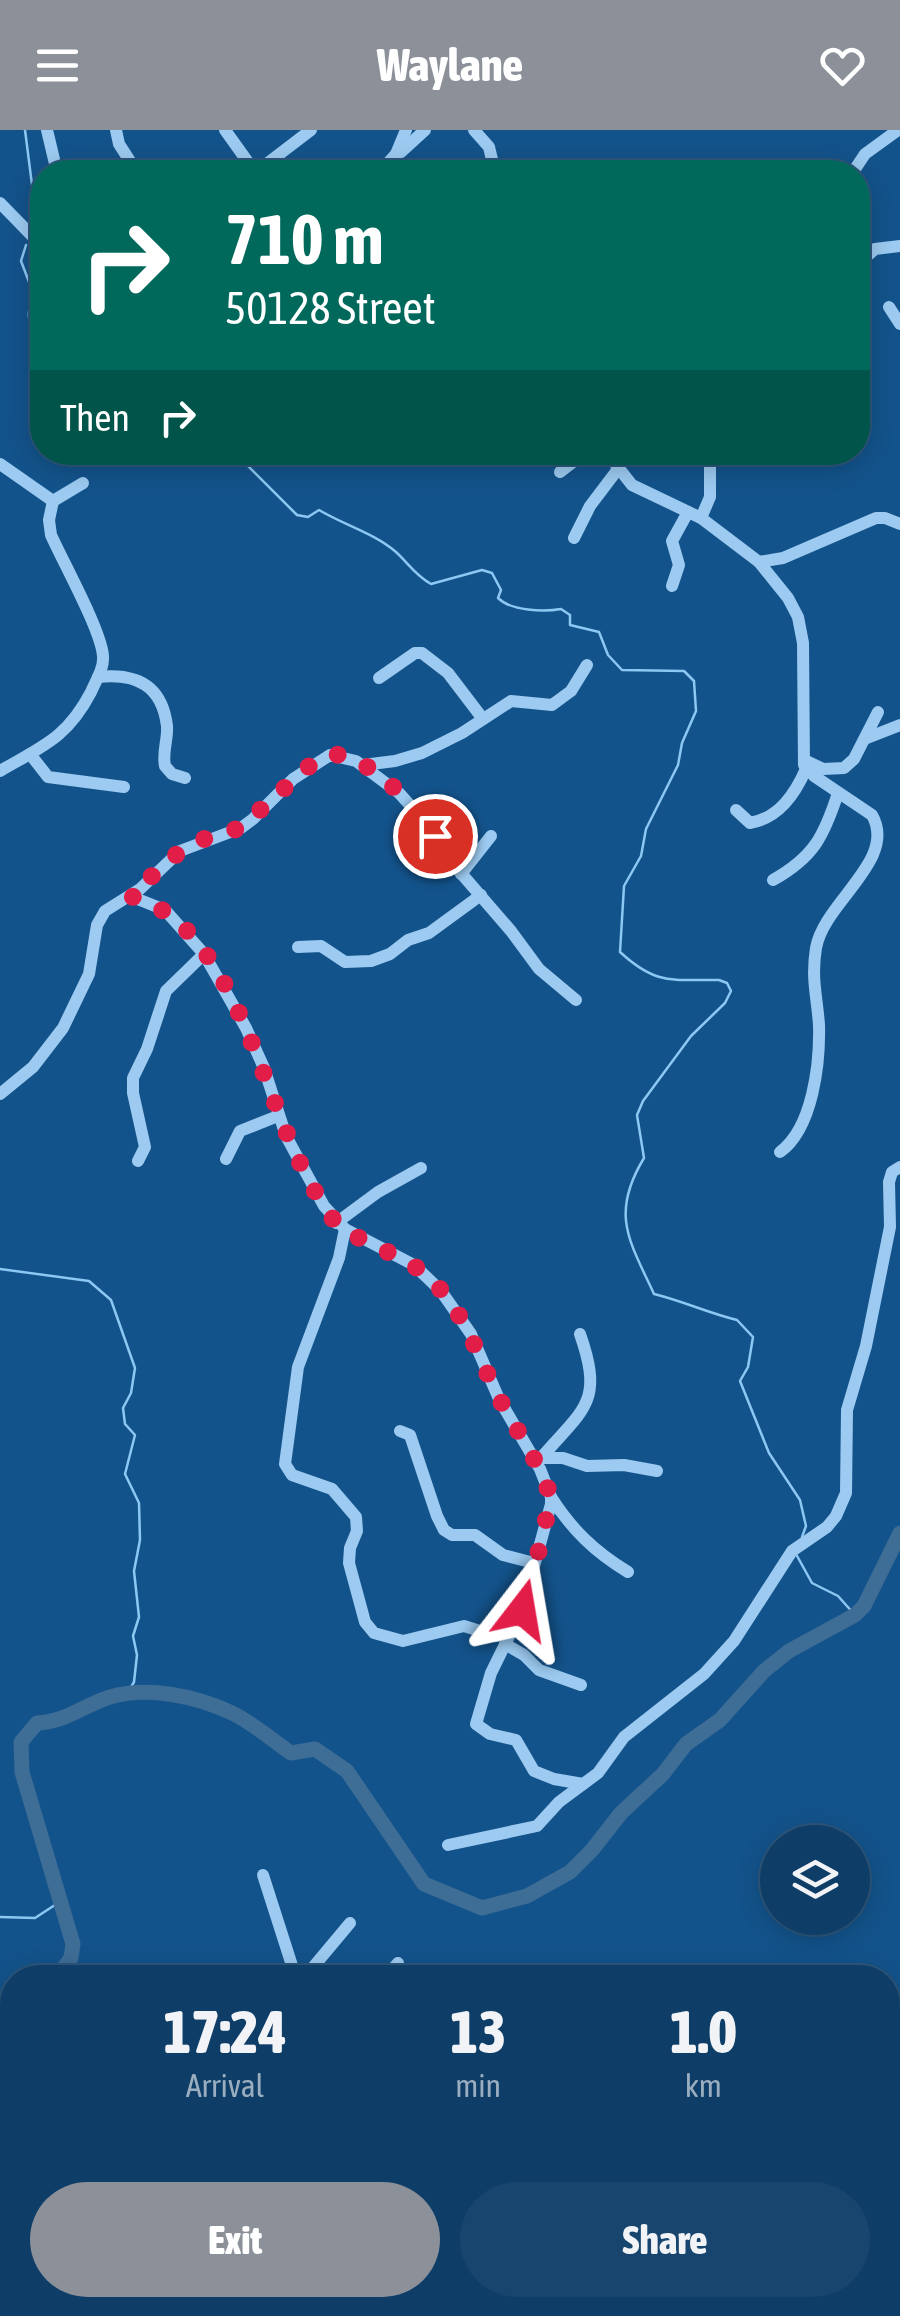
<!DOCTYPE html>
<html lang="en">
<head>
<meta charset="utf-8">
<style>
	body { margin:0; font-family:"Asap Condensed",sans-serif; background:#17456e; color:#f1f3f6; height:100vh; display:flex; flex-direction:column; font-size:38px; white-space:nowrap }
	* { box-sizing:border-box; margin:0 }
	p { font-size:32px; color:#9baec0 }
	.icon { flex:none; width:55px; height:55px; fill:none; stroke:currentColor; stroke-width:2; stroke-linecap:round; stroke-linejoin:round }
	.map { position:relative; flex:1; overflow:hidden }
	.side { position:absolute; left:0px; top:1835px; width:900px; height:352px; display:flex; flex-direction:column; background:#0e3e68; border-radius:40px 40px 0 0; box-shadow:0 5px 25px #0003,0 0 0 2px #2e577c }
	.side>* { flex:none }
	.banner { position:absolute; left:30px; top:30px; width:840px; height:305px; border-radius:40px; box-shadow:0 5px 25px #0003,0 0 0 2px #2e577c; background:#00695c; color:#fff; overflow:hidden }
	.fabs { position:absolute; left:760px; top:1695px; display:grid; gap:20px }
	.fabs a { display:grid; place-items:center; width:110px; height:110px; border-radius:50%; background:#0e3e68; box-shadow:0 5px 25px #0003,0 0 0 2px #2e577c; font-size:50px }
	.pin { position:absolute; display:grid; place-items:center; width:85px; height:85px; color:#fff; margin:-42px; border:5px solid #fff; border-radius:50%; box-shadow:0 2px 10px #0007 }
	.me { position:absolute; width:110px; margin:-55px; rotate:14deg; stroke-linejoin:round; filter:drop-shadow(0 0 8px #0008) }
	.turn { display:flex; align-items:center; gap:35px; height:210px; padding:0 30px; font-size:45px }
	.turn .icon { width:130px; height:130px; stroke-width:2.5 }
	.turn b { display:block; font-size:70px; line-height:85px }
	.then { display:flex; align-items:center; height:95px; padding:0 30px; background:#0003; gap:20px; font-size:38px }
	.eta { display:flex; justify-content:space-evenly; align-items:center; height:170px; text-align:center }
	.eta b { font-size:60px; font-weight:800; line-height:70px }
	.cta { display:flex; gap:20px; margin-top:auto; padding:20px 30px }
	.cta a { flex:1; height:115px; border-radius:60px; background:#8c9099; color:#fff; font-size:40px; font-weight:800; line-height:115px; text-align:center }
	.cta a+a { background:#17456e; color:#f1f3f6 }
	header { display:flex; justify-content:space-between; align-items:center; height:130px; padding:0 30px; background:#8c9099; color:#fff; font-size:45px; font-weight:800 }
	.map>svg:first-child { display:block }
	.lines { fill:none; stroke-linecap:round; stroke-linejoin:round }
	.stream { stroke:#8dc7f3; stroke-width:2.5 }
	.river { stroke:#3e6d96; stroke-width:15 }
	.minor { stroke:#9ccaf0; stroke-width:12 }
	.route { stroke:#e11d48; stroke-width:18; stroke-dasharray:0 32.4 }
</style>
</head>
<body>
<header><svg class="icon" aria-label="menu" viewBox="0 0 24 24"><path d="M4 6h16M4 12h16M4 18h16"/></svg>Waylane<svg class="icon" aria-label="heart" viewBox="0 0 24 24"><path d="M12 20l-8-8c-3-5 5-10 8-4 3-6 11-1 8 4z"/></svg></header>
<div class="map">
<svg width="900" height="2186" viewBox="0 0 900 2186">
	<rect width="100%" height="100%" fill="#13538b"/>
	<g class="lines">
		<g class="stream">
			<polyline points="25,0 36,86 33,97"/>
			<path d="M26,115L21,131L34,165C26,184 26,192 42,206"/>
			<path d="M234,322L297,385L308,387L319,380C344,395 374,403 396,422C409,434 415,445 431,454L482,440L492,443L501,460L498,468C511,481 544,482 561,479L570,485V495L599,502L608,525L622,540L684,541L694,551L696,581L682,613L678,635L646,699L641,726L624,756L620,822C657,856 672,849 719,850L727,853L731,861L725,873L691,906L643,971L637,985L644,1028C610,1084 629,1110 654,1164C683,1171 708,1183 737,1190L753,1207L748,1237L740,1251L769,1323L800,1370L806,1396L802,1407"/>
			<polyline points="0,1139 89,1151 111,1170 135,1238 131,1263 123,1278 125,1294 135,1305 125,1344 139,1373 140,1410 134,1441 139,1487 133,1506 137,1525 134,1552 127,1564"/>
			<polyline points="796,1424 812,1453 838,1466 855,1485"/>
			<polyline points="0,1787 35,1788 61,1771"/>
		</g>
		<g class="river">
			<path d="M63,1848L62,1840L71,1828L73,1814L22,1642L21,1612L37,1593C66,1592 84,1575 110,1567C148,1556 196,1566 232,1583C253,1593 272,1610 291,1623L315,1619L347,1641L424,1754L482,1778L527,1766L570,1742L592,1720L621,1683L663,1644L686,1614L720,1590L764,1541L789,1521L855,1485L864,1476L900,1403"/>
			<polyline points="107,2186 109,2175"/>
		</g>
		<g class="minor">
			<polyline points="47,0 57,42"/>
			<polyline points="116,0 119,14 137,42"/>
			<polyline points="225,0 255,42"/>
			<polyline points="474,0 489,17 495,42"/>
			<polyline points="401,22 425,0"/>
			<polyline points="256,42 311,0"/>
			<polyline points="380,42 396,24 406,0"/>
			<polyline points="853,42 865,24 898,0"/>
			<polyline points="0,73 42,116"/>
			<polyline points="858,134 875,119 900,116"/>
			<polyline points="889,177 900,194"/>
			<path d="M606,322L632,355L701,388L759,432L788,468L798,487L803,513L804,635L814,646L872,685C898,730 824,772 816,818C811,849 817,866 819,895C820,933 813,998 780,1022"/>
			<path d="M0,334L53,371L49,390L51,405C63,432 101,500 103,526C104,539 96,550 91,562C67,608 43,616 0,641"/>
			<polyline points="560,342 586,322"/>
			<polyline points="53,371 83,353"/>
			<polyline points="701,388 710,367 710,322"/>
			<polyline points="574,408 590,376 618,339"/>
			<polyline points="759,432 783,428 876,388 885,388 900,394"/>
			<polyline points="672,456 679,435 672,411 688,382"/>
			<path d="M98,547C136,543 162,555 167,596C168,610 162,622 165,636L172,644L185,648"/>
			<polyline points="379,548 415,523 422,523 448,543 483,589"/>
			<polyline points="867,608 900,595"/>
			<polyline points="30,624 48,647 124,657"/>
			<polyline points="804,630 823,639 844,638 854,629 878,582"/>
			<polyline points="363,635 395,631 422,623 462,603 511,571 552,575 571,561 587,535"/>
			<path d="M736,680L750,693C779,688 795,664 806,639"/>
			<polyline points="461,744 491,706"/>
			<path d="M773,750C814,727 824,706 838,663"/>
			<polyline points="130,766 165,780 204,824 246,898 264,938 286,1006 324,1076 345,1099 414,1135 441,1161 471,1204 499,1269 540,1339 551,1367 551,1374 522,1480 491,1543 476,1594 490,1604 516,1610 534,1641 554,1649 583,1654"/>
			<polyline points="298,817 321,816 345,832 371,831 390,824 408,810 429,803 481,765"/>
			<polyline points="0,964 33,937 63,898 89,844 97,795 105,781 140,759 180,721 241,698 253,689 293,649 330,625 356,631 399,663 427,694 448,728 511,801 539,839 576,870"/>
			<polyline points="226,1029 240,1001 278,986"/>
			<polyline points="138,1031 145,1017 133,963 133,948 147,919 166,861 204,824"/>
			<polyline points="336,1093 378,1062 421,1038"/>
			<polyline points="345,1099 339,1128 298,1237 285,1334 292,1345 332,1359 356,1387 357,1401 350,1418 349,1433 365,1492 374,1503 403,1511 464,1496 496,1506 511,1502"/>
			<polyline points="400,1301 410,1305 437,1386 444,1400 452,1405 475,1405 503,1425 534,1433"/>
			<polyline points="537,1328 563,1328 587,1336 624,1335 657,1341"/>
			<path d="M541,1328C584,1278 604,1273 580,1204"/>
			<path d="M551,1367C572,1400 595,1422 628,1442"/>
			<polyline points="505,1514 524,1525 539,1540 581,1555"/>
			<polyline points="448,1715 537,1696 559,1672 598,1643 624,1607 704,1544 734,1511 792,1421 827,1397 836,1386 846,1363 847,1280 866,1216 890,1097 889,1052 892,1042 900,1037"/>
			<polyline points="263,1745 296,1848"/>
			<polyline points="304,1848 350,1793"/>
			<polyline points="385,1848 398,1833"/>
			<polyline points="888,1957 900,1955"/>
			<polyline points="888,2044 900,2035"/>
			<polyline points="0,2095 12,2129"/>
			<polyline points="888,2160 900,2147"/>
			<polyline points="37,2175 45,2186"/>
			<polyline points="500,2175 513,2186"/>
			<polyline points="201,2186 214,2175"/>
			<polyline points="311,2186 316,2175"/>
			<polyline points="520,2186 529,2175"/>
			<polyline points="773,2186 785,2175"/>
			<polyline points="860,2186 872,2175"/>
		</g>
	</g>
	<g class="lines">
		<path class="route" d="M435,706C416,676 368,624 330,624L308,637L240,698L206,708L174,726L130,766C234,793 261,965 307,1046C315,1061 323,1079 335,1091C360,1115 400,1122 426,1145C464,1178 477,1225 499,1268C516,1300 537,1328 549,1362C553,1374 528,1462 522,1480"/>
	</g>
</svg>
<div class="fabs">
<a><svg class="icon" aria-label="layers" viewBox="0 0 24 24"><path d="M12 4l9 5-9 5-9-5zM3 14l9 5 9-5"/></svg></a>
</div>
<div class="pin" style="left:435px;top:706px;background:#d93025"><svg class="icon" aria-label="arrive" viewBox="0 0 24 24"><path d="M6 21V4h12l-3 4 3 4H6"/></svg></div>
<svg class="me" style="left:522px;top:1480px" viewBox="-20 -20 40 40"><path d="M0-17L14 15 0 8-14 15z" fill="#e11d48" stroke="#fff" stroke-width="4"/></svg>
<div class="banner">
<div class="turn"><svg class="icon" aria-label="right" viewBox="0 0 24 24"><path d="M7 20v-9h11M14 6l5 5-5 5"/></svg><div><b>710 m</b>50128 Street</div></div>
<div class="then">Then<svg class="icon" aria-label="right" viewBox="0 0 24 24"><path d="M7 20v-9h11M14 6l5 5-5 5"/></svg></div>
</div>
<section class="side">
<div class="eta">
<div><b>17:24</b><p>Arrival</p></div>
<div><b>13</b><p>min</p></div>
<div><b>1.0</b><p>km</p></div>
</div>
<div class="cta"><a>Exit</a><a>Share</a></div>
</section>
</div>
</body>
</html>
